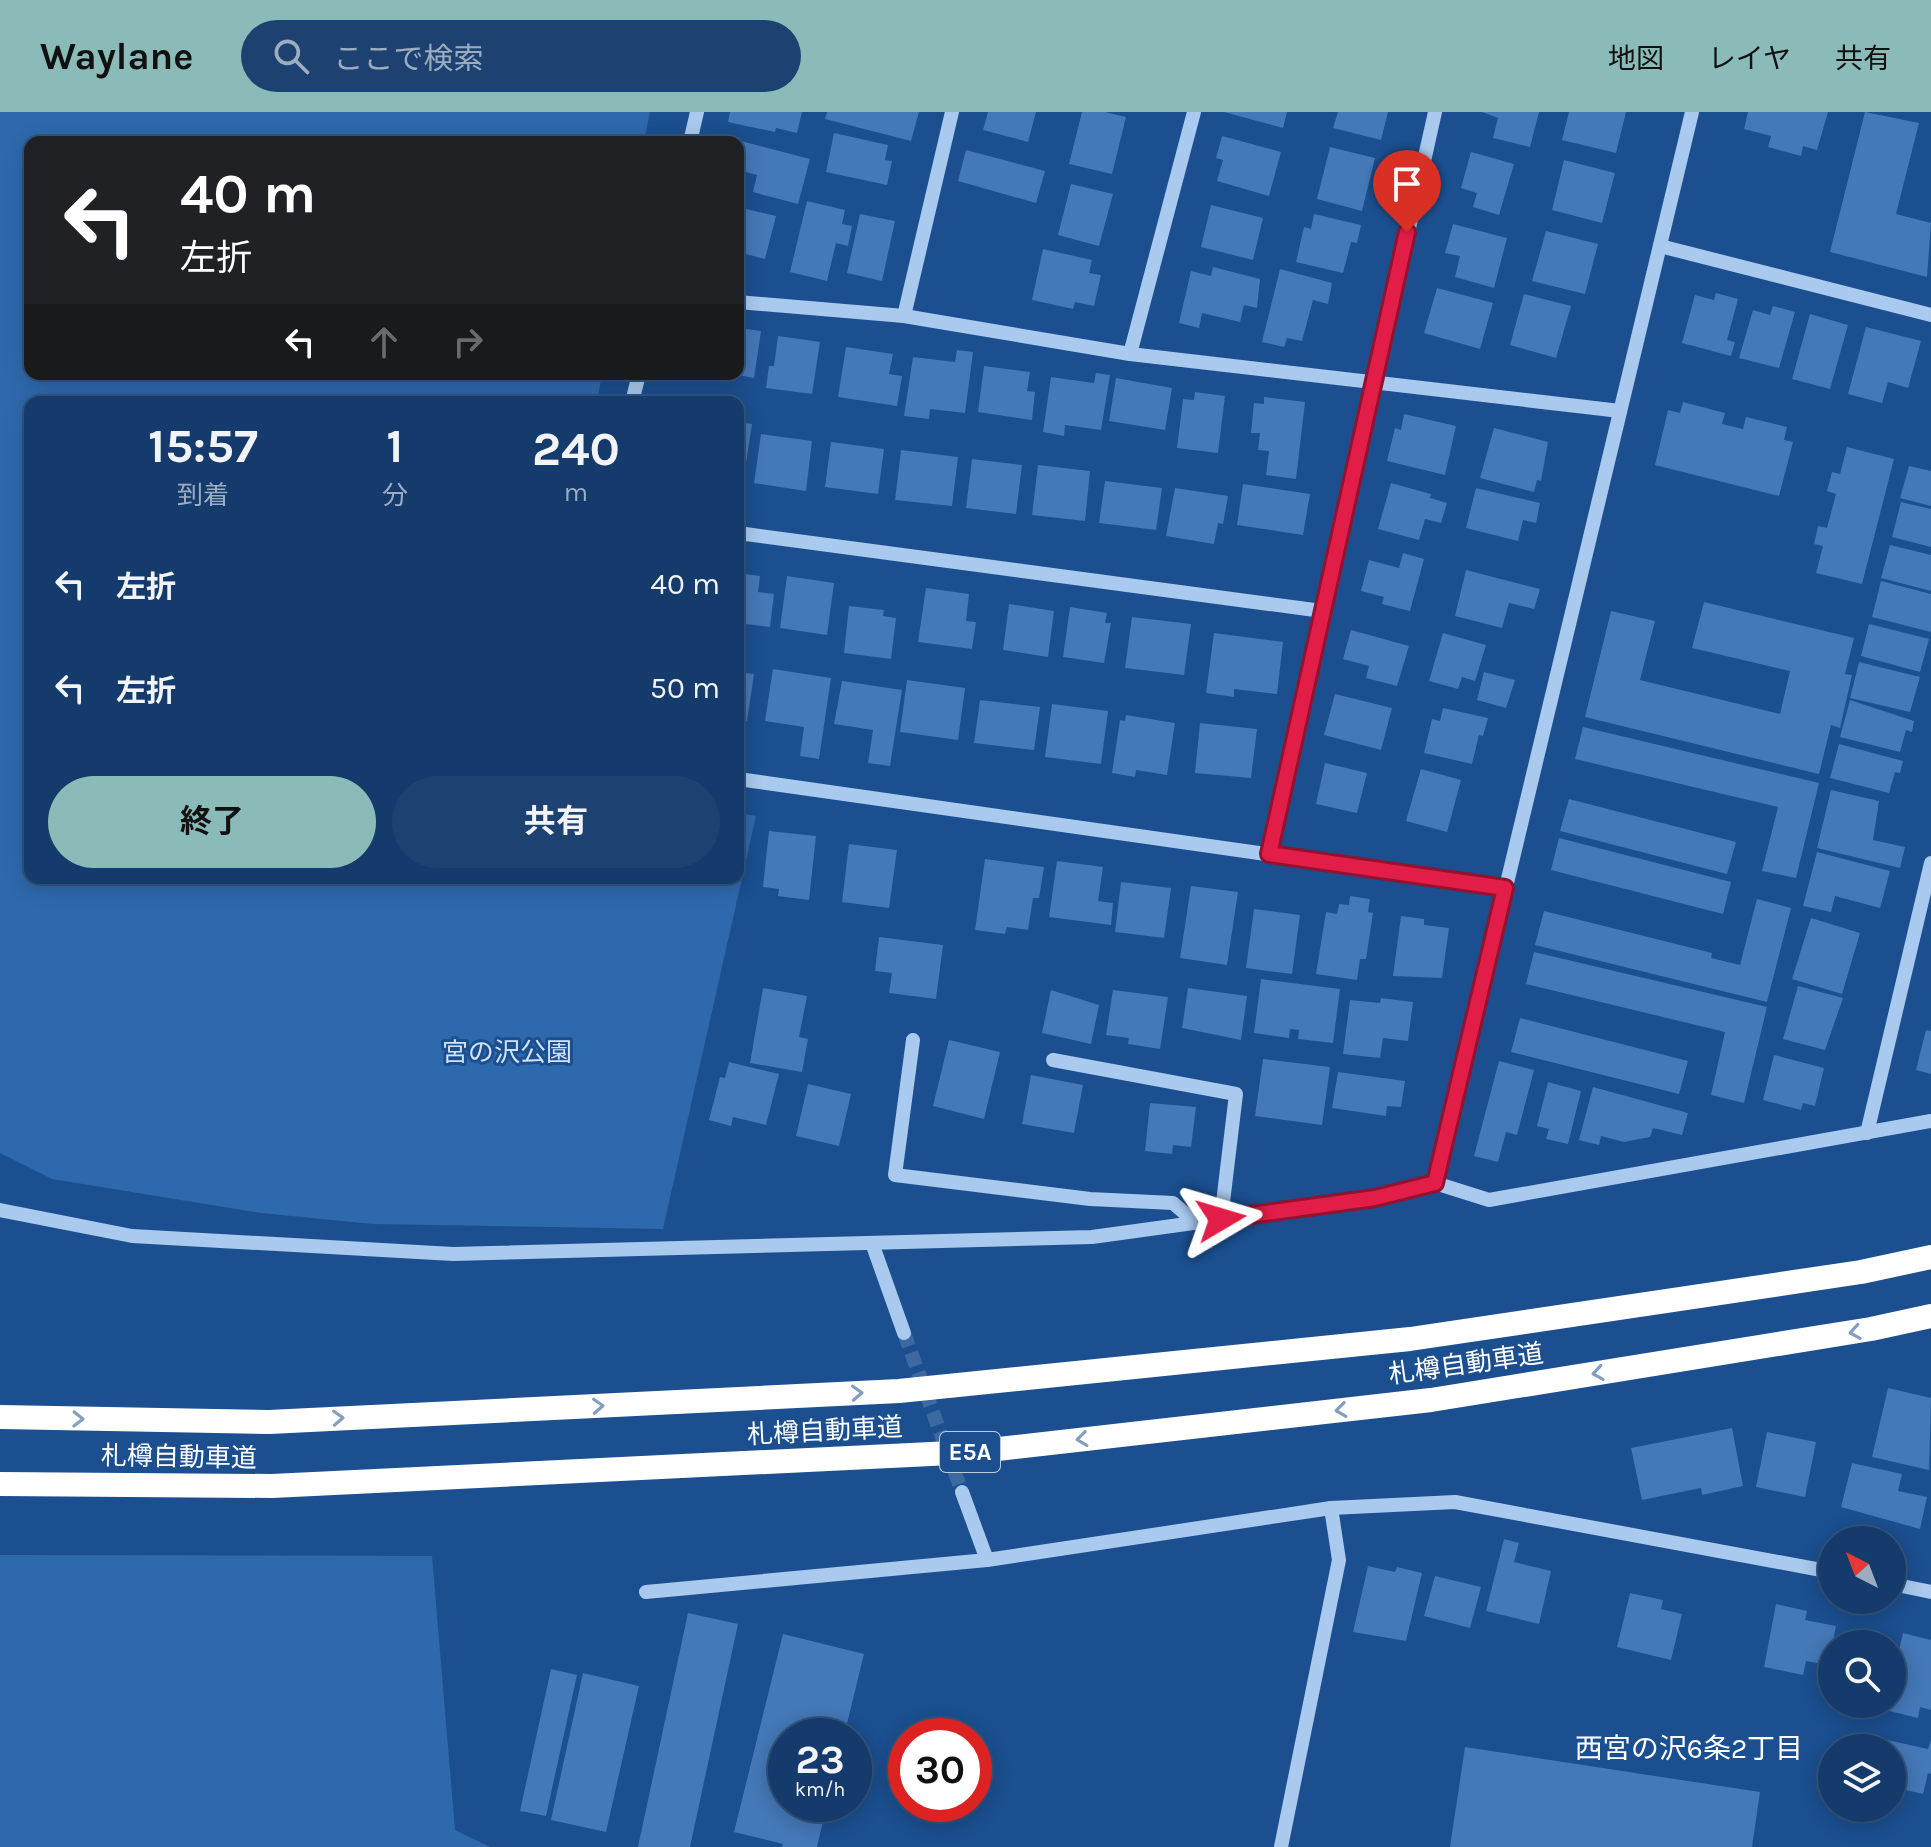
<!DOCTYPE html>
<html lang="ja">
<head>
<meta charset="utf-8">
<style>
	body { margin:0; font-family:Karla,"Noto Sans JP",sans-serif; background:#1d4271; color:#f1f3f6; height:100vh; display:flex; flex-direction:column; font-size:30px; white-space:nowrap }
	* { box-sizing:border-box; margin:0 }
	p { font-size:26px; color:#9dadc1 }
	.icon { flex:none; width:44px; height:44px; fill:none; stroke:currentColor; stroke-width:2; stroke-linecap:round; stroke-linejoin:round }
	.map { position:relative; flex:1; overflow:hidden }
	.side { position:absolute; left:24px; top:284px; width:720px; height:488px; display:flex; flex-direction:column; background:#143b6b; border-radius:16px; box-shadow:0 4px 20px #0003,0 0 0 2px #33557e }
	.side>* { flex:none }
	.top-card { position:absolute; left:24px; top:24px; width:720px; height:244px; border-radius:16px; box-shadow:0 4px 20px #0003,0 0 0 2px #33557e; background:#202124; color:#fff; overflow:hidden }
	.needle { width:52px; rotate:318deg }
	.fabs { position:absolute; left:1818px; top:1414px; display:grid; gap:16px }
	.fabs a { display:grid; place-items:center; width:88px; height:88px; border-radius:50%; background:#143b6b; box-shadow:0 4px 20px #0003,0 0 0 2px #33557e; font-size:40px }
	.speed { position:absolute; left:768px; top:1606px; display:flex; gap:16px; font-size:40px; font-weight:700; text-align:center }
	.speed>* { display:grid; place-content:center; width:104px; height:104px; border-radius:50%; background:#143b6b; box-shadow:0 4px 20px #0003,0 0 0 2px #33557e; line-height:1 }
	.speed small { font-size:20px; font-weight:400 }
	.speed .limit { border:12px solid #d22; background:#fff; color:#111 }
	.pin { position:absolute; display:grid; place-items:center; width:68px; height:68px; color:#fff; margin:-82px -34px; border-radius:50% 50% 50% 0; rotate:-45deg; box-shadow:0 0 8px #0007 }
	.pin .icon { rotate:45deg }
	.me { position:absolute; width:88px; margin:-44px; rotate:83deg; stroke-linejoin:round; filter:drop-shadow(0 0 6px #0008) }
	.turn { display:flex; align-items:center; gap:28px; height:168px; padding:0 24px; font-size:36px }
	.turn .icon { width:104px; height:104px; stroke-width:2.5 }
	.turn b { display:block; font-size:56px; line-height:68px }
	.lanes { display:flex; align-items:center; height:76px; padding:0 24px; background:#0003; justify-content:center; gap:40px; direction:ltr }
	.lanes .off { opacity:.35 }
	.eta { display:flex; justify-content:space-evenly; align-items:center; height:136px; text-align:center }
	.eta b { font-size:48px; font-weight:700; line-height:56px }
	.button { display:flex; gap:16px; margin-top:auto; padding:16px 24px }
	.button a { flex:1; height:92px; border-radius:48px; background:#8bbbb9; color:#111; font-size:32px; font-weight:700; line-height:92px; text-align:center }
	.button a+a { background:#1d4271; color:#f1f3f6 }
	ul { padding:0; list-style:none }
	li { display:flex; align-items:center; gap:24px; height:104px; padding:0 24px }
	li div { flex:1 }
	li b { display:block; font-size:30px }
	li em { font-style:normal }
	header { display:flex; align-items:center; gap:48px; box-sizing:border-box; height:112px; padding:0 40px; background:#8bbbb9; color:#111 }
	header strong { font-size:38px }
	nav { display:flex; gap:44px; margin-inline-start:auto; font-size:28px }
	.search { width:560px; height:72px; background:#1d4271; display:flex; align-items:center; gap:20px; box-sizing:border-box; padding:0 28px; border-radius:44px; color:#9dadc1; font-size:30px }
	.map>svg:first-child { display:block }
	.green { fill:#2e69ad }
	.building { fill:#4478b7 }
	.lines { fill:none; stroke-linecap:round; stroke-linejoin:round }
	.minor-tunnel { stroke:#3d69a0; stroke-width:14; stroke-dasharray:14 7; stroke-linecap:butt }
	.minor { stroke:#a9c9ee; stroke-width:14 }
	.highway { stroke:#fff; stroke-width:24 }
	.oneway { stroke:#829ec1 }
	.route-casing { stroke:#92132f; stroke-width:20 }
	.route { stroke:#e11d48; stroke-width:14 }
	.labels { text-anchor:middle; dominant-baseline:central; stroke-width:6; stroke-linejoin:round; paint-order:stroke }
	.shield { fill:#1b4f8f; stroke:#bbcadd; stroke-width:2 }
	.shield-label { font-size:24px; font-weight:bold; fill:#fff }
	.park-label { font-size:26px; fill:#cfe3fa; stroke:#1b4f8f }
	.street-label { font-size:26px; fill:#fff; stroke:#1b4f8f }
	.neighbourhood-label { font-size:28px; fill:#fff; stroke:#1b4f8f }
</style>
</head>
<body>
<header>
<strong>Waylane</strong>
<div class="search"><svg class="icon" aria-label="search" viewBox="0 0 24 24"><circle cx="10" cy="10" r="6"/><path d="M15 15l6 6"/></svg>ここで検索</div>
<nav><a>地図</a><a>レイヤ</a><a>共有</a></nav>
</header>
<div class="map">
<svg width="1931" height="1735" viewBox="0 0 1931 1735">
	<rect width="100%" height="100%" fill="#1b4f8f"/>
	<g class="green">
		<polygon points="0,0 650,0 644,30 30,30 30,262 602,262 597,290 30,290 30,766 738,766 738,701 756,704 663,1117 373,1112 261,1101 52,1067 0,1041"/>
		<polygon points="0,1443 432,1444 455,1718 490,1735 0,1735"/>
	</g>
	<g class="building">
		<polygon points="730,0 802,0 797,21 776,16 775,20 728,10"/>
		<polygon points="827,0 919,0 911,29 825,7"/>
		<polygon points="988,0 1036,0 1028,30 983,18"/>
		<polygon points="1082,0 1105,0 1126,5 1112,62 1069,52"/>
		<polygon points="1224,0 1287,0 1283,16"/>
		<polygon points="1338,0 1388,0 1381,28 1333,16"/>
		<polygon points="1482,0 1539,0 1530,35 1493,26 1498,6"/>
		<polygon points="1569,0 1626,0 1616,41 1562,28"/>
		<polygon points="1748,0 1828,0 1817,38 1803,34 1801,44 1768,35 1771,24 1744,17"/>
		<polygon points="1865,0 1919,11 1896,102 1931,111 1927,165 1830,140"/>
		<polygon points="834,21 888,33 885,48 892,49 887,73 826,60"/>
		<polygon points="1222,24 1281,40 1269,84 1217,69 1223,48 1216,46"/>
		<polygon points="725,25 810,47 798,92 753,80 757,63 738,58 738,30 724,30"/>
		<polygon points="1330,35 1375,46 1362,99 1317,87"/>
		<polygon points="966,38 1045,59 1036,91 958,69"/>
		<polygon points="1471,40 1514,52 1499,103 1473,95 1477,81 1461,76"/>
		<polygon points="1564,48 1615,61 1602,111 1552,98"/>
		<polygon points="1071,72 1113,82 1099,134 1058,123"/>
		<polygon points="807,89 845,98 842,112 852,114 848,134 836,131 827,169 790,160"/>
		<polygon points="1211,93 1263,106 1253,148 1201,135"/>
		<polygon points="738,95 776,104 765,147 738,140"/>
		<polygon points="860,102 895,109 882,169 847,161"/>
		<polygon points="1314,102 1361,113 1357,131 1351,130 1343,161 1296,150 1304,115 1311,117"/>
		<polygon points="1453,112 1507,126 1494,176 1455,165 1460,144 1445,141"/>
		<polygon points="1546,119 1598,132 1585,182 1532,169"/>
		<polygon points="1043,137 1092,148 1089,161 1101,163 1094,194 1075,190 1073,197 1032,188"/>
		<polygon points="1213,155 1260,167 1257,196 1244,193 1240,210 1202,201 1199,216 1179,211 1191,159 1211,164"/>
		<polygon points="1280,157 1332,171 1328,192 1313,188 1302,229 1287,226 1284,235 1262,230"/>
		<polygon points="1437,176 1493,191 1480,237 1424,221"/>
		<polygon points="1716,181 1738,187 1727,228 1735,230 1731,244 1682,231 1695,183 1714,188"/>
		<polygon points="1524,182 1571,194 1556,246 1510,233"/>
		<polygon points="1773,194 1795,200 1779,256 1739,246 1753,198 1770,203"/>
		<polygon points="1810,202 1848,213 1830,277 1792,267"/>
		<polygon points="1866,215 1921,229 1908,276 1888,270 1882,291 1848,282"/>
		<polygon points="738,216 761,219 754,266 738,263"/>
		<polygon points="778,224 820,230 812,282 766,276 769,254 774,254"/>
		<polygon points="846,235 893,242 889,262 902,264 897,294 838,285"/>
		<polygon points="957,238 973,240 965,301 930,297 929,307 904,304 913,245 955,250"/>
		<polygon points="984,254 1030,260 1027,279 1035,280 1032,308 978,300"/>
		<polygon points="1096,261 1110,263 1101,318 1065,313 1064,324 1043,320 1051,265 1094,271"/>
		<polygon points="1116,266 1172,276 1165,318 1109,309"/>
		<polygon points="1195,280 1225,284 1218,341 1177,336 1183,287 1194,288"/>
		<polygon points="1264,285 1305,290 1296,367 1266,363 1269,339 1258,338 1260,321 1251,321 1254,291 1264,292"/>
		<polygon points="1683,290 1725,301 1722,312 1743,317 1746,305 1787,315 1784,328 1793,330 1779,384 1655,353 1668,298 1680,301"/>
		<polygon points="1404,302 1456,314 1445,363 1387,349 1395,316 1401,318"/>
		<polygon points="738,310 752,312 744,364 738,363"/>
		<polygon points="1494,316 1548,330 1541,369 1537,368 1534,380 1480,366"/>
		<polygon points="761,322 812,329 806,379 754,371"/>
		<polygon points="831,330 884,337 878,382 825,375"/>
		<polygon points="1847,335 1894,347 1862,472 1816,461 1823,434 1814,432 1818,414 1827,416 1836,382 1827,379 1832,360 1840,362"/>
		<polygon points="901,338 958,345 952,394 895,388"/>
		<polygon points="972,347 1022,353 1016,402 966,396"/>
		<polygon points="1038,353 1090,359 1085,409 1032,403"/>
		<polygon points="1909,354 1931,359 1931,394 1900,386"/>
		<polygon points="1105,369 1162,376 1156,418 1099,411"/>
		<polygon points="1391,371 1431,382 1430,386 1447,391 1441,411 1425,407 1419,428 1378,417"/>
		<polygon points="1243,372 1310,382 1303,423 1237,413"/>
		<polygon points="1175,376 1228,384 1223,412 1218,411 1214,432 1166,424"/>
		<polygon points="1476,376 1540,391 1536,411 1523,408 1518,429 1466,416"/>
		<polygon points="1901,390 1931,397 1931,435 1892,425"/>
		<polygon points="1890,433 1931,443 1931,479 1881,466"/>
		<polygon points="1403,441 1424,447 1410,499 1382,492 1384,485 1361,479 1369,448 1399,456"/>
		<polygon points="1466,458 1540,477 1534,497 1509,491 1502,516 1455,504"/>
		<polygon points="738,461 760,464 758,480 774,482 770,515 738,511"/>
		<polygon points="787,464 834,471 827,523 780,516"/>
		<polygon points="1881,469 1931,482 1931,520 1872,505"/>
		<polygon points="926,476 969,482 966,509 976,510 972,537 918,530"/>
		<polygon points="1704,490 1854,526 1845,562 1852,563 1840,616 1831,613 1819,662 1585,605 1611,499 1655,509 1640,568 1780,602 1790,559 1692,536"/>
		<polygon points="1009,492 1054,499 1048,545 1003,538"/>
		<polygon points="849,494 884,498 883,504 896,506 891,547 844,541"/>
		<polygon points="1070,495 1107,501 1105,511 1111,511 1104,551 1063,545"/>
		<polygon points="1132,505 1191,512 1184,563 1125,556"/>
		<polygon points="1869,512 1929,527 1920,560 1861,544"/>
		<polygon points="1351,518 1409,534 1397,574 1366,566 1369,554 1343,547"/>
		<polygon points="1214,521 1283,530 1277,582 1234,577 1234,585 1206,581"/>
		<polygon points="1443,521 1486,533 1475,569 1462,565 1458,577 1429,569"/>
		<polygon points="1859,550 1920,565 1910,600 1850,586"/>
		<polygon points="773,557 831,566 819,647 800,644 804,615 765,609"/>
		<polygon points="738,560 754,562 747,609 738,608"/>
		<polygon points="1484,560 1515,568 1506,596 1477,588"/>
		<polygon points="907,568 965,576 958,628 900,620"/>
		<polygon points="842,569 902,578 890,654 868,651 873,618 834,612"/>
		<polygon points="1335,582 1392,596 1381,638 1324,623"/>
		<polygon points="980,588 1040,595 1034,638 974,631"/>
		<polygon points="1850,588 1914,609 1912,620 1906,618 1900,640 1840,625"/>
		<polygon points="1052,592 1108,599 1101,652 1045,645"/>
		<polygon points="1443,596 1488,606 1483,624 1479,623 1472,652 1424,641 1432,607 1440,609"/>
		<polygon points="1126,603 1175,611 1167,663 1136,658 1135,665 1112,661 1120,608 1125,609"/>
		<polygon points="1200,611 1257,617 1251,666 1195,661"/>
		<polygon points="1583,615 1819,671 1796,766 1762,759 1778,695 1575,647"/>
		<polygon points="1839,632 1903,649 1900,661 1895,660 1889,681 1830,666"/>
		<polygon points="1325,651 1367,661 1357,701 1316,692"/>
		<polygon points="1421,657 1461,668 1447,720 1406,709"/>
		<polygon points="1831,678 1879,689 1873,728 1905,735 1900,756 1817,736"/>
		<polygon points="1569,687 1736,730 1727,762 1560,719"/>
		<polygon points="769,719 816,724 809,788 778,784 779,777 763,775"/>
		<polygon points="1559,726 1731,770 1723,802 1551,758"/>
		<polygon points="849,732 897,738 889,796 842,790"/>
		<polygon points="1817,740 1890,759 1880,796 1835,784 1831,800 1803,794"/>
		<polygon points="985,747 1044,755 1039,786 1033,786 1028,818 1007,815 1005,822 975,818"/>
		<polygon points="1057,749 1103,755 1098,789 1113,791 1111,813 1049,805"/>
		<polygon points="1121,770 1171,776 1164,826 1115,820"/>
		<polygon points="1191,774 1238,780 1227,853 1180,846"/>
		<polygon points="1350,784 1370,787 1368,800 1373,801 1366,847 1360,847 1357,868 1316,862 1326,800 1337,802 1339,792 1349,793"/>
		<polygon points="1757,787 1791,796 1767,890 1535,833 1544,799 1712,841 1711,846 1740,853"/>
		<polygon points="1254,797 1300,803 1292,862 1246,856"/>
		<polygon points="1401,804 1424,807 1424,813 1449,816 1442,866 1393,864"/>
		<polygon points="1811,806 1860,821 1842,882 1792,867"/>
		<polygon points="879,825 943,833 936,887 889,881 892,861 875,859"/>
		<polygon points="1534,840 1767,895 1744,991 1711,983 1725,920 1526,872"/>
		<polygon points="1261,867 1340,877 1333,931 1298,927 1299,918 1290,917 1289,926 1254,921"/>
		<polygon points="1798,874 1843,886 1825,938 1783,927"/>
		<polygon points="763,876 807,884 799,925 808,927 802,960 750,951"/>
		<polygon points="1188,876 1247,884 1241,928 1182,916"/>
		<polygon points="1051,878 1099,893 1091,932 1042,921"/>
		<polygon points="1113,878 1168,885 1160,937 1128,932 1129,926 1106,923"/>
		<polygon points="1381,886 1413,890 1408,929 1383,926 1380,946 1343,942 1350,888 1380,891"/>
		<polygon points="1520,906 1688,949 1679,982 1511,940"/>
		<polygon points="1926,918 1931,919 1931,962 1916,958"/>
		<polygon points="949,928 1000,940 984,1007 933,994"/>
		<polygon points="1774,943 1824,956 1815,994 1803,991 1801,998 1763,988"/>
		<polygon points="1263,947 1330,955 1322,1013 1255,1004"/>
		<polygon points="1499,949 1534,958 1517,1023 1506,1020 1498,1050 1474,1044"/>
		<polygon points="729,950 779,962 766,1013 733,1005 731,1014 709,1008 720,965 725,966"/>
		<polygon points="1338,960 1405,969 1401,995 1387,994 1386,1004 1332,996"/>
		<polygon points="1031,963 1083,973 1074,1021 1022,1012"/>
		<polygon points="1548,970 1581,979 1568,1032 1546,1027 1549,1017 1537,1014"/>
		<polygon points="808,972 851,982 839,1034 796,1024"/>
		<polygon points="1593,975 1688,1001 1682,1023 1653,1016 1650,1025 1624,1030 1601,1024 1599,1033 1579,1028"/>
		<polygon points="1150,991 1196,995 1191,1035 1173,1033 1172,1042 1145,1039"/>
		<polygon points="1888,1276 1931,1286 1929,1358 1872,1345"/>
		<polygon points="1732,1316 1743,1374 1702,1383 1701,1376 1642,1388 1631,1336"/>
		<polygon points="1767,1320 1816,1330 1805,1385 1756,1375"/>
		<polygon points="1852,1351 1902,1362 1898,1379 1927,1385 1920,1417 1841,1395"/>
		<polygon points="1504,1427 1519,1431 1514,1450 1551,1459 1539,1512 1486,1499"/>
		<polygon points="1368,1454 1395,1460 1397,1455 1422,1461 1406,1529 1353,1520"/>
		<polygon points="1435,1464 1481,1475 1470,1516 1424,1504"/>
		<polygon points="1630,1481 1663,1488 1661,1497 1682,1502 1671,1548 1617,1535"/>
		<polygon points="1776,1492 1807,1499 1805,1508 1836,1514 1828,1553 1806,1549 1803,1563 1764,1555"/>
		<polygon points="688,1501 738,1512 690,1735 638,1735"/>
		<polygon points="1903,1521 1931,1528 1931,1598 1920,1595 1918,1606 1885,1598 1886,1592 1892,1592 1892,1568"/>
		<polygon points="783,1522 864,1542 844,1624 786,1624 786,1692 827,1692 817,1735 782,1735 783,1732 734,1720"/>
		<polygon points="551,1557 577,1563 546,1704 520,1699"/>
		<polygon points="583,1561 639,1574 606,1720 551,1708"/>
		<polygon points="1887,1628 1928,1637 1931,1628 1931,1662 1928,1661 1923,1682 1892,1675 1892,1636 1884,1636"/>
		<polygon points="1465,1635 1760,1680 1752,1735 1450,1735"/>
	</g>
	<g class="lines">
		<polyline class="minor-tunnel" points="904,1221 962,1380"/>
		<g class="minor">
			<polyline points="690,30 697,0"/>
			<polyline points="1660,134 1931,203"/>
			<polyline points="738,190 904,204 1130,242 1620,299"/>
			<polyline points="904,204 952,0"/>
			<polyline points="1130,242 1194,0"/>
			<polyline points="632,290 639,262"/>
			<polyline points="738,421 1322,499"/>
			<polyline points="738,667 1505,776"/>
			<polyline points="1269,742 1435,0"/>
			<polyline points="913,928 895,1063 1090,1087 1173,1091 1196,1111"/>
			<polyline points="1053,948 1236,982 1221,1107"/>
			<polyline points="1867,1021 1931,751"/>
			<polyline points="1435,1071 1692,0"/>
			<polyline points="0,1098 132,1124 453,1142 1092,1125 1375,1086 1435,1071 1489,1088 1931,1009"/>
			<polyline points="872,1131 904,1221"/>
			<polyline points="962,1380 987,1448"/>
			<polyline points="1892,1472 1931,1480"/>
			<polyline points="646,1480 987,1448 1331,1396 1455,1390 1832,1460"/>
			<polyline points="1281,1735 1339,1448 1331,1396"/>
		</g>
		<g class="highway">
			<polyline points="0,1305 269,1310 899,1279 1410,1227 1861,1160 1931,1145"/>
			<polyline points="0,1372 272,1374 972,1340 1431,1288 1871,1217 1931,1204"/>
		</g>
	</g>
	<defs><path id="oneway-chevron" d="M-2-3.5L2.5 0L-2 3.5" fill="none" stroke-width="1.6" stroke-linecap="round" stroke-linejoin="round" transform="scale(2)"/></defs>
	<g class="oneway">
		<use href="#oneway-chevron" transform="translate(1855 1220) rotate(171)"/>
		<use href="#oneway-chevron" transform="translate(1598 1261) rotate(171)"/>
		<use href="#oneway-chevron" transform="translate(857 1281) rotate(-3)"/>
		<use href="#oneway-chevron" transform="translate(598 1294) rotate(-3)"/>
		<use href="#oneway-chevron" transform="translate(1341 1298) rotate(173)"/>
		<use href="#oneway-chevron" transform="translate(338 1306) rotate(-3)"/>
		<use href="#oneway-chevron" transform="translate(78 1307) rotate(1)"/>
		<use href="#oneway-chevron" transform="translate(1082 1327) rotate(173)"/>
	</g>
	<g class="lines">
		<defs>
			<polyline id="route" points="1221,1107 1375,1086 1435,1071 1505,776 1269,742 1407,120"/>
		</defs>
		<use href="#route" class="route-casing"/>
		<use href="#route" class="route"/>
	</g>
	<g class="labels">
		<rect class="shield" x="940" y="1320" width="60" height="40" rx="6"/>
		<g class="shield-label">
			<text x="970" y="1340">E5A</text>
		</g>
		<g class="park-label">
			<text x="507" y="940">宮の沢公園</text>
		</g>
		<g class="street-label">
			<text transform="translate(1466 1252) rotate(-8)">札樽自動車道</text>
			<text transform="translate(825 1319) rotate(-3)">札樽自動車道</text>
			<text transform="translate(179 1345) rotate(1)">札樽自動車道</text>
		</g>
		<g class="neighbourhood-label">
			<text x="1689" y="1636">西宮の沢6条2丁目</text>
		</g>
	</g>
</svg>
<div class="fabs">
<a><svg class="needle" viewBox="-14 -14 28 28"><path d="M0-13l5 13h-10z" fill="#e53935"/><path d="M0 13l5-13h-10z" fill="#9dadc1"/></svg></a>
<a><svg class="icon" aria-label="search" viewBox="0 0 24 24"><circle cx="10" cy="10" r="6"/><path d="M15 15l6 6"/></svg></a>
<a><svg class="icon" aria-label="layers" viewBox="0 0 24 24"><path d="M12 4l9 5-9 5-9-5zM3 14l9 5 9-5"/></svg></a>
</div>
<div class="speed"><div>23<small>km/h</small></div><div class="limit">30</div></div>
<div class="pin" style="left:1407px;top:120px;background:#d93025"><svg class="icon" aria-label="arrive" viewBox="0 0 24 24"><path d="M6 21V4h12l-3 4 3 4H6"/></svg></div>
<svg class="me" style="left:1221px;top:1107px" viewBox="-20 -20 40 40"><path d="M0-17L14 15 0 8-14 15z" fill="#e11d48" stroke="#fff" stroke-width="4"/></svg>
<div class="top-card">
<div class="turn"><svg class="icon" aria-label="left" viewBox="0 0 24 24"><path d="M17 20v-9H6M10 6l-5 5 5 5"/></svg><div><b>40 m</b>左折</div></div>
<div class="lanes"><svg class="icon" aria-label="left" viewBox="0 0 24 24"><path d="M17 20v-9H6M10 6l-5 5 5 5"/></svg><svg class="icon off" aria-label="ahead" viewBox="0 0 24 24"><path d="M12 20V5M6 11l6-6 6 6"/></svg><svg class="icon off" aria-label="right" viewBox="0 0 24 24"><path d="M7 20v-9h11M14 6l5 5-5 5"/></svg></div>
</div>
<section class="side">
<div class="eta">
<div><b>15:57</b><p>到着</p></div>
<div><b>1</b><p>分</p></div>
<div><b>240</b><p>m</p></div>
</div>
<ul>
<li><svg class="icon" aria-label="left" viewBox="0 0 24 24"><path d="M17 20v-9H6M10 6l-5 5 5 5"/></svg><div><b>左折</b></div><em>40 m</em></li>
<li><svg class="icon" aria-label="left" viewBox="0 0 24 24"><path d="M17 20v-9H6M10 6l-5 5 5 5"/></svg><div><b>左折</b></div><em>50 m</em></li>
</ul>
<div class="button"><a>終了</a><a>共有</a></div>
</section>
</div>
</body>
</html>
